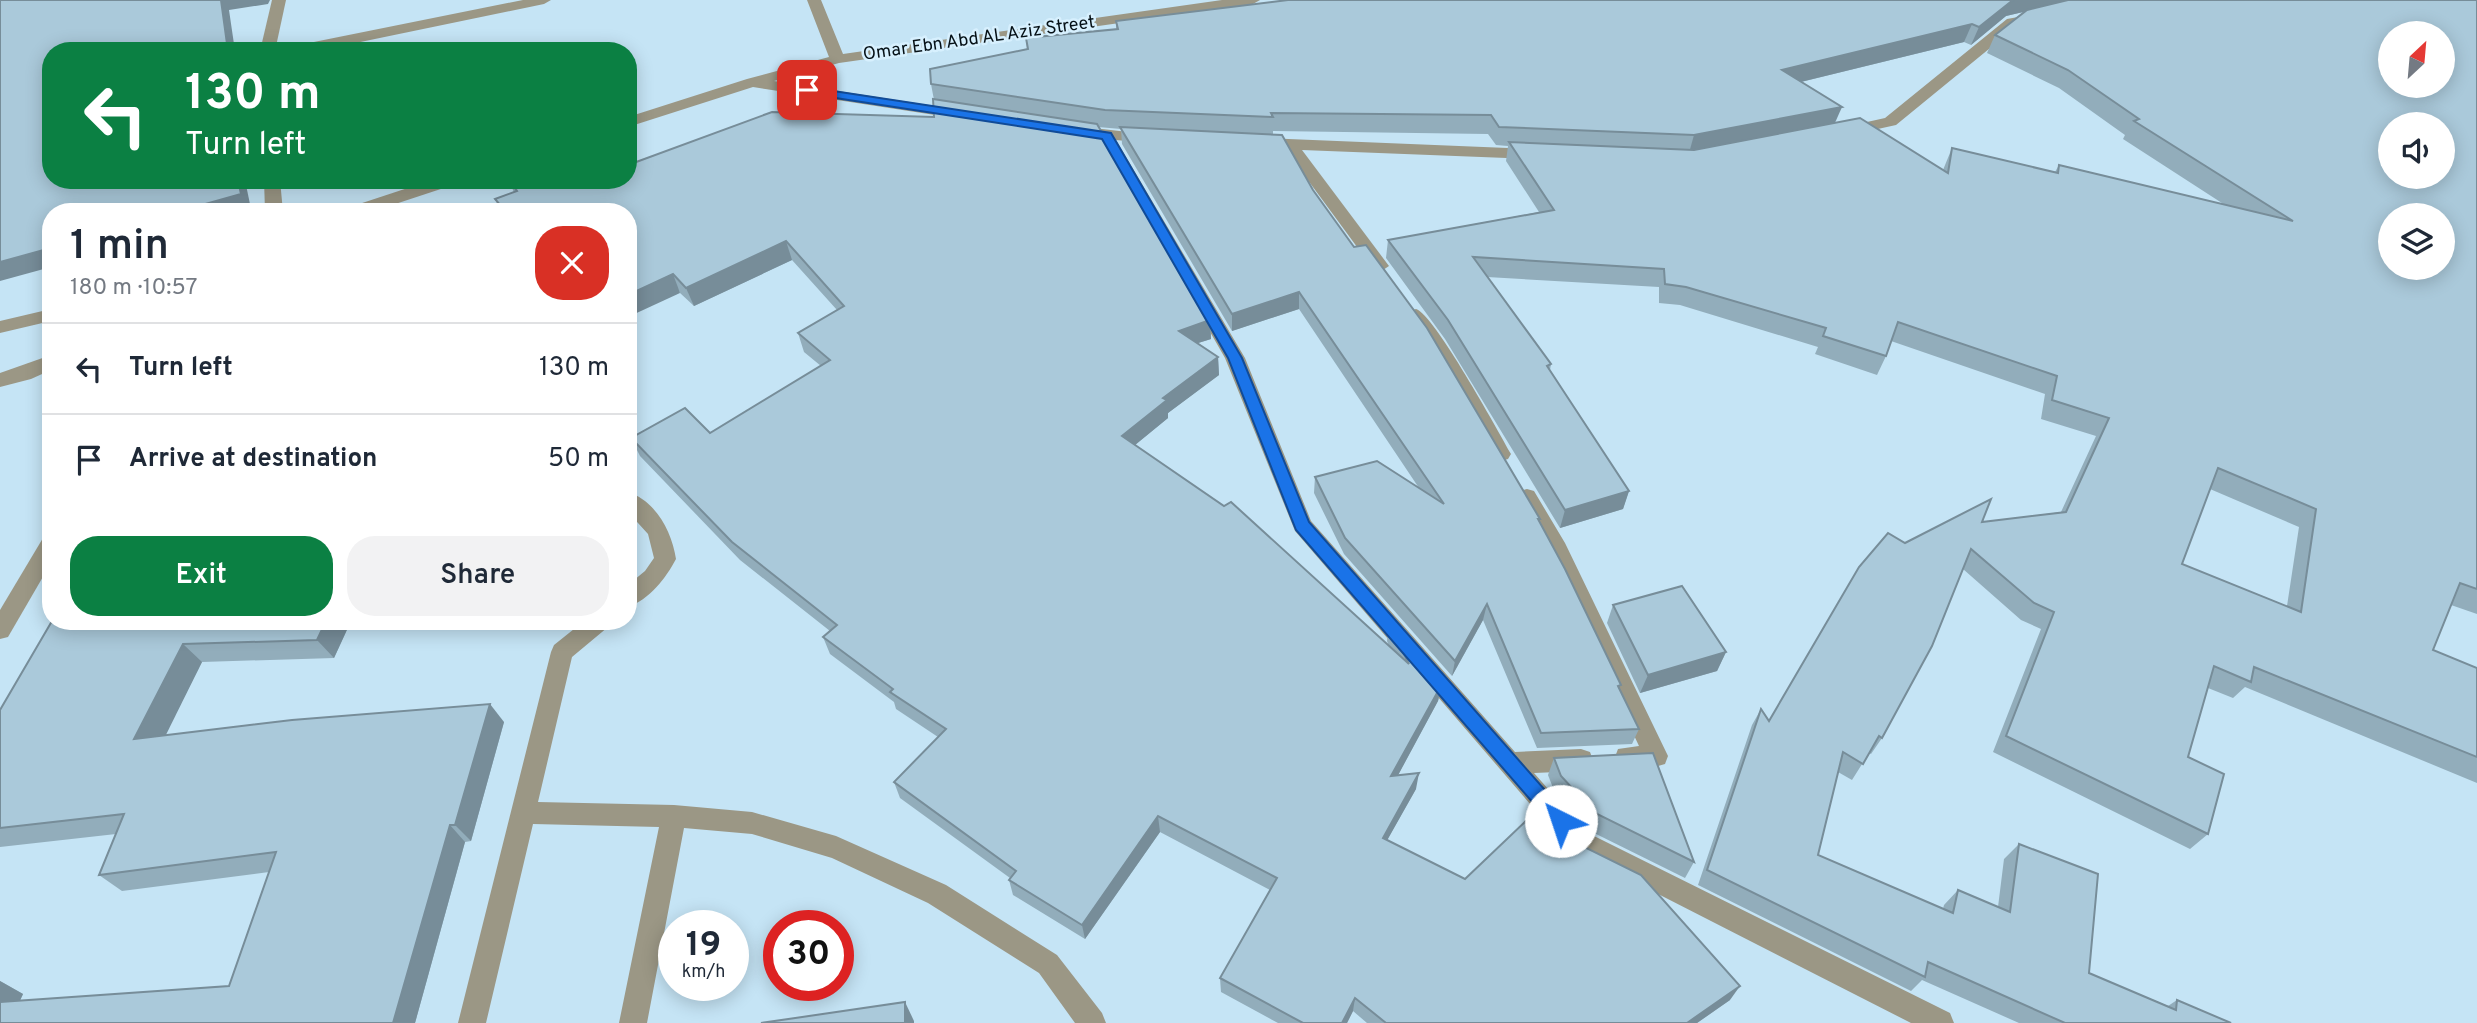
<!DOCTYPE html>
<html lang="en">
<head>
<meta charset="utf-8">
<style>
	body { margin:0; font-family:Overpass,sans-serif; background:#f2f2f3; color:#1f2937; height:100vh; display:flex; flex-direction:column; font-size:26px; white-space:nowrap }
	* { box-sizing:border-box; margin:0 }
	p { font-size:23px; color:#747a83 }
	.icon { flex:none; width:38px; height:38px; fill:none; stroke:currentColor; stroke-width:2; stroke-linecap:round; stroke-linejoin:round }
	.map { position:relative; flex:1; overflow:hidden }
	.sheet { position:absolute; left:42px; top:203px; width:595px; height:427px; display:flex; flex-direction:column; background:#fff; border-radius:28px; box-shadow:0 4px 18px #0003 }
	.sheet>* { flex:none }
	.top-card { position:absolute; left:42px; top:42px; width:595px; height:147px; border-radius:28px; box-shadow:0 4px 18px #0003; background:#0b8043; color:#fff; overflow:hidden }
	.needle { width:46px; rotate:26deg }
	.tools { position:absolute; left:2378px; top:21px; display:grid; gap:14px }
	.tools a { display:grid; place-items:center; width:77px; height:77px; border-radius:50%; background:#fff; box-shadow:0 4px 18px #0003; font-size:35px }
	.speed { position:absolute; left:658px; top:910px; display:flex; gap:14px; font-size:35px; font-weight:700; text-align:center }
	.speed>* { display:grid; place-content:center; width:91px; height:91px; border-radius:50%; background:#fff; box-shadow:0 4px 18px #0003; line-height:1 }
	.speed small { font-size:18px; font-weight:400 }
	.speed .limit { border:10px solid #d22; background:#fff; color:#111 }
	.pin { position:absolute; display:grid; place-items:center; width:60px; height:60px; color:#fff; margin:-30px; border-radius:14px; box-shadow:0 4px 10px #0006 }
	.me { position:absolute; width:77px; margin:-38px; rotate:319deg; stroke-linejoin:round; filter:drop-shadow(0 0 5px #0008) }
	.turn { display:flex; align-items:center; gap:24px; height:147px; padding:0 28px; font-size:32px }
	.turn .icon { width:91px; height:91px; stroke-width:2.5 }
	.turn b { display:block; font-size:49px; line-height:60px }
	.round { display:grid; place-items:center; flex:none; width:74px; height:74px; border-radius:28px; background:#f2f2f3 }
	.summary { display:flex; align-items:center; justify-content:space-between; height:119px; padding:0 28px }
	h1 { font-size:42px; font-weight:600; line-height:52px }
	.button { display:flex; gap:14px; margin-top:auto; padding:14px 28px }
	.button a { flex:1; height:80px; border-radius:28px; background:#0b8043; color:#fff; font-size:28px; font-weight:600; line-height:80px; text-align:center }
	.button a+a { background:#f2f2f3; color:#1f2937 }
	ul { padding:0; list-style:none }
	li { display:flex; align-items:center; gap:21px; height:91px; padding:0 28px; border-top:2px solid #e0e1e3 }
	li div { flex:1 }
	li b { display:block; font-size:26px }
	li em { font-style:normal }
	.map>svg:first-child { display:block }
	.lines { fill:none; stroke-linecap:round; stroke-linejoin:round }
	.minor { fill:#9b9785; fill-rule:evenodd }
	.wall { fill:#92adbb; fill-rule:evenodd }
	.shaded-wall { fill:#778d99 }
	.building { fill:#aac9da; stroke:#778d99; stroke-width:2; fill-rule:evenodd }
	.route { fill:#1a73e8; stroke:#114b97; stroke-width:2 }
	.labels { text-anchor:middle; dominant-baseline:central; stroke-width:5; stroke-linejoin:round; paint-order:stroke }
	.far-street-label { font-size:18px; fill:#051016; stroke:#d7f0fe }
</style>
</head>
<body>
<div class="map">
<svg width="2477" height="1023" viewBox="0 0 2477 1023">
	<rect width="100%" height="100%" fill="#c5e4f5"/>
	<g class="lines">
		<g class="minor">
			<polygon points="272,0 286,0 275,51 260,51"/>
			<polygon points="523,0 551,0 544,4 317,51 287,51 294,46"/>
			<polygon points="807,0 821,0 843,54 1222,0 1260,0 1253,4 839,63 774,81 967,111 969,114 961,119 753,87 628,127 628,117 747,79 829,57"/>
			<polygon points="2018,17 2023,18 2025,21 2023,24 2017,26 1896,125 1846,136 1838,131 1840,128 1885,118 2007,19"/>
			<polygon points="1076,126 1154,135 1156,138 1148,143 1116,140 1245,358 1311,521 1515,752 1581,749 1590,752 1593,760 1590,768 1581,771 1534,773 1586,832 1950,1013 1954,1023 1911,1023 1568,848 1295,531 1225,358 1099,138 1070,134 1068,131 1070,128"/>
			<polygon points="1261,138 1533,149 1541,154 1533,159 1302,150 1389,266 1380,272 1374,270 1285,149 1255,146 1253,143"/>
			<polygon points="264,180 280,180 283,212 265,212"/>
			<polygon points="432,180 458,180 456,184 371,212 345,212 347,208"/>
			<polygon points="51,309 51,321 0,333 0,321"/>
			<path d="M1416,309C1434,314 1498,431 1511,454L1508,459L1501,461L1494,459L1427,344L1407,315L1409,311Z"/>
			<polygon points="51,355 51,370 31,379 0,387 0,373"/>
			<path d="M1527,489L1534,491L1565,543L1668,756L1665,764C1651,769 1632,770 1618,765L1615,757L1618,749L1639,746L1545,546L1517,497L1520,491Z"/>
			<path d="M628,492C656,501 672,532 676,559C666,578 649,600 628,607V585L645,571L654,558L648,534L628,512Z"/>
			<polygon points="51,536 51,563 8,637 0,639 0,610 43,538"/>
			<polygon points="584,621 611,621 608,627 572,657 538,802 674,805 752,812 836,836 946,885 1057,955 1102,1013 1106,1023 1075,1023 1039,973 928,903 832,858 752,834 684,828 647,1023 619,1023 659,827 533,824 486,1023 458,1023 551,652 554,645"/>
		</g>
	</g>
	<g class="wall">
		<path d="M2477,0V614L2451,605L2433,650L2477,668V783L2245,687L2233,698L2208,688L2188,757L2208,834L2190,849L1993,752L2041,629L2021,620L1963,569L1882,738L1871,754L1869,753L1852,780L1838,772L1818,855L1943,909L1944,905L1958,890L1998,907L2004,859L2019,844L2089,973L2168,1006L2177,1000L2231,1023H2019L1922,980L1911,991L1698,885L1752,725L1761,709L1769,721L1905,543L1982,522L2061,512L2096,436L2041,419L2045,394L1891,341L1886,356L1877,375L1815,354L1818,347L1680,305L1659,303V287L1487,277L1551,364L1550,370L1629,491L1623,509L1560,528L1445,339L1386,258L1388,240L1539,212L1506,161L1508,146L1496,145L1488,134L1273,131V134L1313,190L1539,522L1639,729L1632,744L1537,748L1483,620L1452,676L1344,554L1314,493L1315,477L1419,488L1299,309L1232,331L1122,144L1121,129L1098,127L1210,320L1211,339L1198,343L1218,357L1219,375L1168,413V418L1135,445L1389,646L1387,641L1389,624L1442,684L1438,701L1398,775L1416,789L1387,840L1465,879L1730,1000L1697,1023H1367L1353,1011L1347,1023H1278L1221,992L1220,978L1270,890L1160,832L1085,939L1013,895L1009,880L1010,878L900,798L894,782L938,737L896,709L894,702L830,654L823,637L830,631L740,560L640,456L631,438L710,433L821,366L804,352L798,333L837,310L792,260L694,306L680,293L628,212H501L495,199L514,192L508,180H628L934,117V100L931,84L1027,49L1026,38L1116,29V21ZM2023,12L1995,35L1987,53L2059,88L2125,135L2123,139L2225,205L2059,165L2055,172L1952,148L1943,170L1835,123L1801,82L1964,42L1971,45L2006,16ZM2210,489L2299,527L2287,606L2182,564Z"/>
		<polygon points="1613,605 1726,652 1717,671 1640,693 1607,623"/>
		<polygon points="52,621 351,621 334,658 202,662 165,735 504,722 471,841 465,842 415,1023 0,1023 0,981 23,994 20,1001 229,986 269,872 122,891 99,875 116,834 0,847 0,710"/>
		<polygon points="1554,758 1694,862 1685,878 1588,830 1555,793 1548,775"/>
	</g>
	<g class="shaded-wall">
		<polygon points="221,0 270,0 268,4 229,10 235,51 228,51"/>
		<polygon points="2013,0 2076,0 2006,16 1971,45 1979,27"/>
		<polygon points="1972,24 1964,42 1776,88 1782,70"/>
		<polygon points="1842,107 1834,125 1689,153 1694,135"/>
		<polygon points="238,180 245,180 251,209 243,212 177,212"/>
		<polygon points="786,241 792,260 694,306 686,288"/>
		<polygon points="51,248 51,267 0,281 0,262"/>
		<polygon points="673,274 680,293 628,317 628,295"/>
		<polygon points="1299,292 1299,309 1232,331 1232,314"/>
		<polygon points="1210,320 1211,339 1179,349 1179,331"/>
		<polygon points="1218,357 1219,375 1168,413 1168,418 1124,454 1122,436 1163,398"/>
		<polygon points="1629,491 1623,509 1560,528 1565,510"/>
		<polygon points="628,537 637,553 628,559"/>
		<polygon points="1487,604 1483,620 1452,676 1455,661"/>
		<polygon points="326,621 351,621 334,658 317,640"/>
		<polygon points="183,644 202,662 155,757 134,739"/>
		<polygon points="1726,652 1717,671 1640,693 1648,675"/>
		<polygon points="1442,684 1438,701 1389,792 1391,776"/>
		<polygon points="490,704 504,722 471,841 455,825"/>
		<polygon points="1419,773 1416,789 1380,853 1383,838"/>
		<polygon points="1158,816 1160,832 1085,939 1082,925"/>
		<polygon points="450,825 465,842 415,1023 393,1023"/>
		<polygon points="0,981 23,994 12,1017 0,1011"/>
		<polygon points="1740,986 1730,1000 1697,1023 1687,1023"/>
		<polygon points="1355,998 1353,1011 1347,1023 1342,1023"/>
		<polygon points="905,1002 914,1021 914,1023 905,1023"/>
	</g>
	<g class="building">
		<polygon points="0,0 221,0 228,51 51,51 51,180 238,180 241,194 177,212 51,212 51,248 0,262"/>
		<polygon points="1288,0 2013,0 1979,27 1972,24 1782,70 1842,107 1694,135 1499,127 1491,115 1271,113 1273,117 1105,110 931,84 930,69 1028,49 1026,38 1118,29 1116,21"/>
		<path d="M2068,0H2477V589L2460,583L2433,650L2477,668V757L2254,667L2251,682L2214,666L2188,757L2224,774L2208,834L2006,736L2054,612L2034,603L1971,549L1932,646L1882,738L1879,736L1863,764L1843,752L1818,855L1953,913L1958,890L2010,912L2019,844L2098,874L2089,973L2176,1010L2177,1000L2231,1023H2065L1928,962L1925,977L1707,870L1761,709L1769,721L1859,567L1888,533L1905,543L1991,499L1982,522L2066,512L2109,418L2052,400L2057,376L1898,322L1886,356L1823,336L1826,328L1686,287L1665,284L1664,269L1473,257L1551,364L1547,366L1629,491L1565,510L1448,320L1388,240L1554,210L1509,142L1694,150L1860,118L1948,173L1952,148L2058,173L2059,165L2293,221L2134,121L2139,119L2068,70L1995,35L2027,10ZM2390,33H2443V86H2390ZM2390,124H2443V177H2390ZM2390,215H2443V268H2390ZM2218,468L2316,509L2301,612L2182,564Z"/>
		<polygon points="933,99 1097,124 1210,320 1179,331 1218,357 1163,398 1167,400 1122,436 1224,506 1231,502 1409,664 1389,624 1442,684 1391,776 1419,773 1383,838 1465,879 1528,819 1641,875 1740,986 1687,1023 1386,1023 1355,998 1342,1023 1303,1023 1220,978 1277,878 1158,816 1082,925 1009,880 1016,871 894,782 946,729 890,692 893,689 823,637 837,625 732,542 631,438 685,408 710,433 830,360 798,333 844,306 786,241 686,288 673,274 628,295 628,212 506,212 495,199 517,191 510,180 628,180 628,165 772,112 934,117"/>
		<polygon points="1120,127 1282,135 1313,190 1354,247 1366,245 1427,328 1540,519 1538,519 1565,569 1621,685 1618,686 1639,729 1541,733 1487,604 1455,661 1345,538 1315,477 1377,461 1444,504 1299,292 1232,314"/>
		<polygon points="1682,586 1726,652 1648,675 1613,605"/>
		<polygon points="52,621 326,621 317,640 183,644 134,739 292,720 490,704 455,825 450,825 393,1023 0,1023 0,1002 229,986 276,852 99,875 124,814 0,828 0,710"/>
		<polygon points="1653,753 1694,862 1595,813 1561,776 1554,758"/>
		<polygon points="905,1002 905,1023 761,1023"/>
	</g>
	<polygon class="route" points="807,87 1111,133 1242,358 1309,522 1567,815 1570,821 1567,827 1561,829 1554,827 1296,530 1228,358 1102,139 803,93 801,90"/>
	<g class="labels">
		<g class="far-street-label">
			<text transform="translate(979 39) rotate(-8)">Omar Ebn Abd AL Aziz Street</text>
		</g>
	</g>
</svg>
<div class="tools">
<a><svg class="needle" viewBox="-14 -14 28 28"><path d="M0-13l5 13h-10z" fill="#e53935"/><path d="M0 13l5-13h-10z" fill="#747a83"/></svg></a>
<a><svg class="icon" aria-label="sound" viewBox="0 0 24 24"><path d="M4 9h4l5-4v14l-5-4H4zM17 9q2 3 0 6"/></svg></a>
<a><svg class="icon" aria-label="layers" viewBox="0 0 24 24"><path d="M12 4l9 5-9 5-9-5zM3 14l9 5 9-5"/></svg></a>
</div>
<div class="speed"><div>19<small>km/h</small></div><div class="limit">30</div></div>
<div class="pin" style="left:807px;top:90px;background:#d93025"><svg class="icon" aria-label="arrive" viewBox="0 0 24 24"><path d="M6 21V4h12l-3 4 3 4H6"/></svg></div>
<svg class="me" style="left:1561px;top:821px" viewBox="-20 -20 40 40"><circle r="19" fill="#fff"/><path d="M0-13L10 11 0 6-10 11z" fill="#1a73e8"/></svg>
<div class="top-card">
<div class="turn"><svg class="icon" aria-label="left" viewBox="0 0 24 24"><path d="M17 20v-9H6M10 6l-5 5 5 5"/></svg><div><b>130 m</b>Turn left</div></div>
</div>
<section class="sheet">
<div class="summary"><div><h1>1 min</h1><p>180 m · 10:57</p></div><a class="round" style="background:#d93025;color:#fff"><svg class="icon" aria-label="close" viewBox="0 0 24 24"><path d="M6 6l12 12M18 6L6 18"/></svg></a></div>
<ul>
<li><svg class="icon" aria-label="left" viewBox="0 0 24 24"><path d="M17 20v-9H6M10 6l-5 5 5 5"/></svg><div><b>Turn left</b></div><em>130 m</em></li>
<li><svg class="icon" aria-label="arrive" viewBox="0 0 24 24"><path d="M6 21V4h12l-3 4 3 4H6"/></svg><div><b>Arrive at destination</b></div><em>50 m</em></li>
</ul>
<div class="button"><a>Exit</a><a>Share</a></div>
</section>
</div>
</body>
</html>
